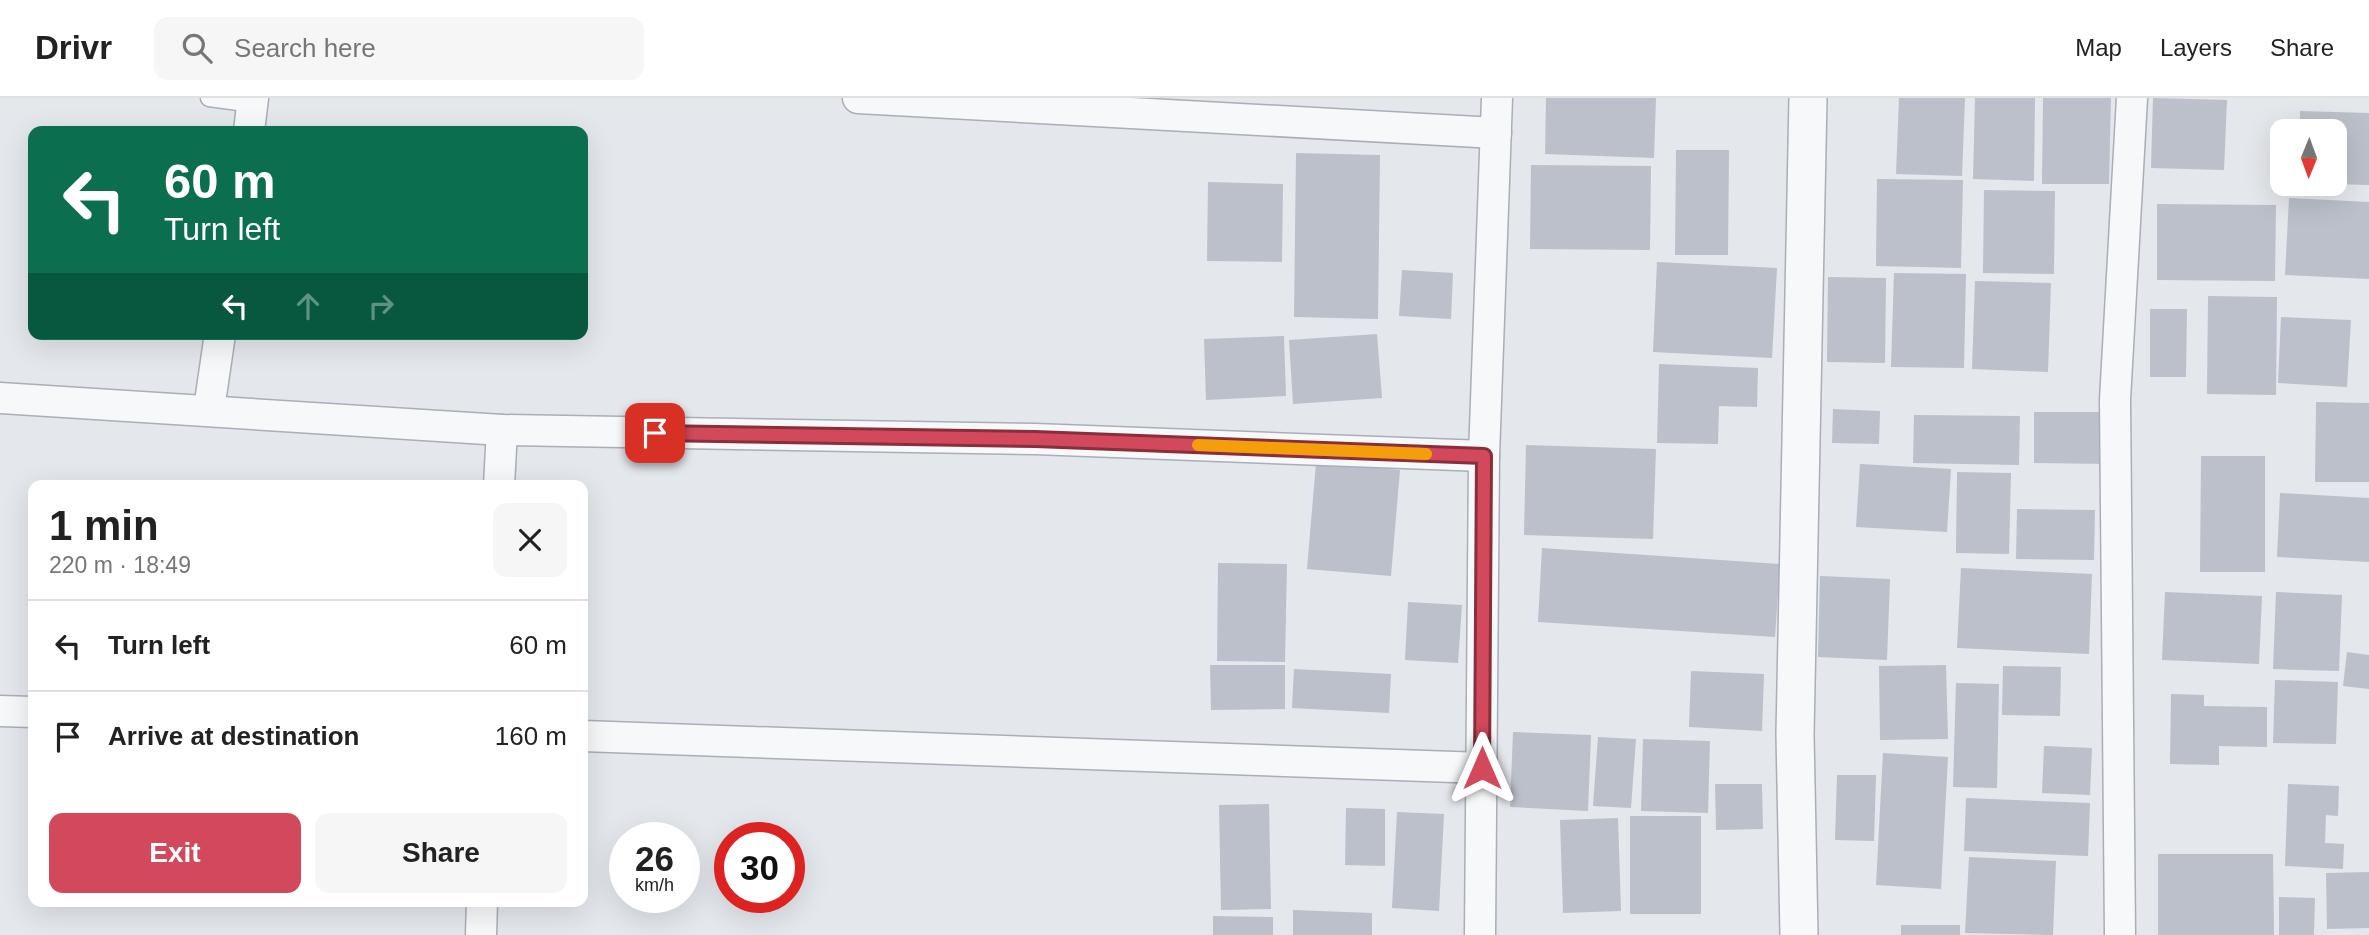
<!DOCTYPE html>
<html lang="en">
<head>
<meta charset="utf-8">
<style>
	body { margin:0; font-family:Arial,sans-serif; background:#f6f6f6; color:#222; height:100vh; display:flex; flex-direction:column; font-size:26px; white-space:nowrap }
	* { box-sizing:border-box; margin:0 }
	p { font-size:23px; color:#767676 }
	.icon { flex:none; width:38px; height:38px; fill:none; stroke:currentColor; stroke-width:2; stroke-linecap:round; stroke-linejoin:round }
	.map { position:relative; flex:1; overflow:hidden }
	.sheet { position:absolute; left:28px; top:382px; width:560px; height:427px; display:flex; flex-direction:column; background:#fff; border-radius:14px; box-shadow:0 7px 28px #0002 }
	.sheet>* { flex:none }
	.guide { position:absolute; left:28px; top:28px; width:560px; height:214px; border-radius:14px; box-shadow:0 7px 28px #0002; background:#0b6e4f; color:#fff; overflow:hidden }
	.needle { width:46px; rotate:181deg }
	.tools { position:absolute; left:2270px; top:21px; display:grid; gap:14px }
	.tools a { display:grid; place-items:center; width:77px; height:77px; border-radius:14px; background:#fff; box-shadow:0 7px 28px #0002; font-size:35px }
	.speed { position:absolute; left:609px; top:724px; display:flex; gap:14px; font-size:35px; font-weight:700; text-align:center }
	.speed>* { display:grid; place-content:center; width:91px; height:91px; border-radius:50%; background:#fff; box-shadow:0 7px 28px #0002; line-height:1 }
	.speed small { font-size:18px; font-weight:400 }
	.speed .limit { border:10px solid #d22; background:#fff; color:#111 }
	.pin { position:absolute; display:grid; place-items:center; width:60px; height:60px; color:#fff; margin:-30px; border-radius:14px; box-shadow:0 4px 10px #0006 }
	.me { position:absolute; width:77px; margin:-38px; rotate:0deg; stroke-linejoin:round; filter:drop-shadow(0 0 5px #0008) }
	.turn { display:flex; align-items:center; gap:24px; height:147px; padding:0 21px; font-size:32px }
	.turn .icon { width:91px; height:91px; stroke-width:2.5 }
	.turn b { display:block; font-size:49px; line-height:60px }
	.lanes { display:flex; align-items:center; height:66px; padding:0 21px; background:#0003; justify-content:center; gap:35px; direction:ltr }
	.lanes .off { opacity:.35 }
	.round { display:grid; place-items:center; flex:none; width:74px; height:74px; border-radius:14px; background:#f6f6f6 }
	.head { display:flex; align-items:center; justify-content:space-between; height:119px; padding:0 21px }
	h1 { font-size:42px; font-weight:800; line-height:52px }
	.action { display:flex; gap:14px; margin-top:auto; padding:14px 21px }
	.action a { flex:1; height:80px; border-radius:14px; background:#d1495b; color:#fff; font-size:28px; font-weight:800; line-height:80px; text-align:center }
	.action a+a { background:#f6f6f6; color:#222 }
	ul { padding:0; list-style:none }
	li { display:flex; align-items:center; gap:21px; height:91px; padding:0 21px; border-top:2px solid #e0e0e0 }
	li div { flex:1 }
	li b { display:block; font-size:26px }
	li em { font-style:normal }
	header { display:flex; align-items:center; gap:42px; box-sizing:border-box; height:98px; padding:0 35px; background:#fff; border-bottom:2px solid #e0e0e0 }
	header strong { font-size:33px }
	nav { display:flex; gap:38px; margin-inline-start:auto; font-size:24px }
	.search { width:490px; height:63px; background:#f6f6f6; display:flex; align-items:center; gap:18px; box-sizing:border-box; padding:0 24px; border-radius:14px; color:#767676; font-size:26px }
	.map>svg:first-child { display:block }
	.building { fill:#bbc0ca }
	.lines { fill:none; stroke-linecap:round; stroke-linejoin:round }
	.service-casing { stroke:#a9aeb7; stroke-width:19 }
	.minor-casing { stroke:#a9aeb7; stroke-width:33 }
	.tertiary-casing { stroke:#a9aeb7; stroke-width:40 }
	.service { stroke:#f7f8fa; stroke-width:16 }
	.minor { stroke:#f7f8fa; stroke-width:30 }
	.tertiary { stroke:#f7f8fa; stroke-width:37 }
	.route-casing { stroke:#882f3b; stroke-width:18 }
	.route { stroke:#d1495b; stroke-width:12 }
	.slow { stroke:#f59e0b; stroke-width:12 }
</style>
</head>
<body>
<header>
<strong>Drivr</strong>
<div class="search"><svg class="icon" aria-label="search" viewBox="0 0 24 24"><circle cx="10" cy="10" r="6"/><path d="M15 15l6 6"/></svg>Search here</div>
<nav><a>Map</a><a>Layers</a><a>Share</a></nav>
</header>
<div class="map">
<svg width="2369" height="837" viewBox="0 0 2369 837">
	<rect width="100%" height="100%" fill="#e4e7ec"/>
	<g class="building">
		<polygon points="1546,0 1656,0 1654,60 1545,56"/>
		<polygon points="1899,0 1965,0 1962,78 1896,76"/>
		<polygon points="1975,0 2035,0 2034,83 1973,81"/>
		<polygon points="2043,0 2111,0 2109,86 2042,86"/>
		<polygon points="2153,0 2227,2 2224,72 2151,70"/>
		<polygon points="2300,13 2369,15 2369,87 2334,86 2334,33 2300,33"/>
		<polygon points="1676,52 1729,52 1728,157 1675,157"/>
		<polygon points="1296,55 1380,57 1378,221 1294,219"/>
		<polygon points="1531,67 1651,68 1650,152 1530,151"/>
		<polygon points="1877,81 1963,82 1961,170 1876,168"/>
		<polygon points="1208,84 1283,86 1282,164 1207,163"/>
		<polygon points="1984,92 2055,93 2054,176 1983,175"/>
		<polygon points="2289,100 2369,104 2369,181 2285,177"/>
		<polygon points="2157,106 2276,107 2275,183 2157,182"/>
		<polygon points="1657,164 1777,170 1772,260 1653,254"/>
		<polygon points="1402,172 1453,175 1451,221 1399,218"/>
		<polygon points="1894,175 1966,176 1964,270 1891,269"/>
		<polygon points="1828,179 1886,180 1885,265 1827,264"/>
		<polygon points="1975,183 2051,185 2048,274 1972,271"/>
		<polygon points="2208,198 2277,199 2276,297 2207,296"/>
		<polygon points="2150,211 2187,211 2186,279 2150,279"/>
		<polygon points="2281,219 2351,222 2347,289 2278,285"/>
		<polygon points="1377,236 1382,300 1293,306 1289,242"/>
		<polygon points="1284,238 1286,298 1206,302 1204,241"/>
		<polygon points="1659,266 1758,270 1757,309 1719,308 1718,346 1657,345"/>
		<polygon points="2316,304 2369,305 2369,384 2315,384"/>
		<polygon points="1833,311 1880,313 1879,346 1832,345"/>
		<polygon points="2034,314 2111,314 2111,366 2034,365"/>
		<polygon points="1914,317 2020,318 2019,367 1913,365"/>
		<polygon points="1526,347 1656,351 1653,441 1524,437"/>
		<polygon points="2201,358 2265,358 2265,474 2200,474"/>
		<polygon points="1316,365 1400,372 1391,478 1307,471"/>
		<polygon points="1860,366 1951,371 1947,434 1856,429"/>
		<polygon points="1957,374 2011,375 2009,456 1956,455"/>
		<polygon points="2280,395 2369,400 2369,464 2277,459"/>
		<polygon points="2017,411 2095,412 2094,462 2016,461"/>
		<polygon points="1542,450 1780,466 1775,539 1538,524"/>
		<polygon points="1218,465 1287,466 1285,564 1217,563"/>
		<polygon points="1961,470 2092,476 2089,556 1957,550"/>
		<polygon points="1820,478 1890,481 1887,562 1818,559"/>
		<polygon points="2165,494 2262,498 2259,566 2162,562"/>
		<polygon points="2276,494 2342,497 2339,573 2273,571"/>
		<polygon points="1408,504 1462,507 1458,565 1405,562"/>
		<polygon points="2347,554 2369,557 2369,591 2343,588"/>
		<polygon points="1210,567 1285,567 1285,611 1211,612"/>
		<polygon points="1946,567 1948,641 1880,642 1879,568"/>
		<polygon points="2003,568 2061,569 2060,618 2002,617"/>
		<polygon points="1294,571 1391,576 1389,615 1292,610"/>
		<polygon points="1691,573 1764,576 1762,633 1689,629"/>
		<polygon points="2275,582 2338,584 2336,646 2273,645"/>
		<polygon points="1956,585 1999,586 1997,690 1953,689"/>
		<polygon points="2171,596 2204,597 2204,608 2267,609 2267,649 2219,648 2219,667 2170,666"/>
		<polygon points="1513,634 1591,637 1588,713 1510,709"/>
		<polygon points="1598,639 1636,641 1631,710 1593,708"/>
		<polygon points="1643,641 1710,643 1708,715 1641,713"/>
		<polygon points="2044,648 2092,650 2090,697 2042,695"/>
		<polygon points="1883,655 1948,659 1941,791 1876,787"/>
		<polygon points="1837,677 1876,677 1874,743 1835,742"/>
		<polygon points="1715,686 1762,686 1763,731 1716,732"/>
		<polygon points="2288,686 2339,688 2338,718 2326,717 2325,745 2344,746 2343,771 2285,768"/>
		<polygon points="1966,700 2090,705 2088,758 1964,753"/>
		<polygon points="1269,706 1271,811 1221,812 1219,707"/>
		<polygon points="1346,710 1385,711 1385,768 1345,767"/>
		<polygon points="1397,714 1444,716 1439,813 1392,810"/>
		<rect x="1630" y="718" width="71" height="98"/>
		<polygon points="1618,720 1621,813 1563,815 1560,722"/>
		<polygon points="2158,756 2273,756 2274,837 2158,837"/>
		<polygon points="1969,759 2056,763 2053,837 1965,835"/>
		<polygon points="2369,774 2369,830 2327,831 2326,775"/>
		<polygon points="2279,799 2315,800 2314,837 2279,837"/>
		<polygon points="1293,812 1372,815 1372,837 1293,837"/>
		<polygon points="1213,818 1273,819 1273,837 1213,837"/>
		<rect x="1901" y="827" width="59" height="10"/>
	</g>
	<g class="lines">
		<defs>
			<polyline id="service" points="209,0 253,6"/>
			<g id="minor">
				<polyline points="858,0 1496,35"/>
				<polyline points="249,33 253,0"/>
				<polyline points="0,300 502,332 1035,341 1484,358"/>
				<polyline points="209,311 220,236"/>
				<polyline points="499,387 502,332"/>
				<polyline points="0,613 33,614"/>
				<polyline points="583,638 1482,670"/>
				<polyline points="481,837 482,803"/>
				<polyline points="1480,837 1484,358 1497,0"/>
				<polyline points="2120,837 2115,302 2132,0"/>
			</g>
			<polyline id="tertiary" points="1799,837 1795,636 1808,0"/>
		</defs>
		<use href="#service" class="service-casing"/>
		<use href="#minor" class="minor-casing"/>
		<use href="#tertiary" class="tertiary-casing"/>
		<use href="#service" class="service"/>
		<use href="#minor" class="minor"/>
		<use href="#tertiary" class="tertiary"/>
	</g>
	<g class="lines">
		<defs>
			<polyline id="route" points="655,335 1035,341 1484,358 1482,670"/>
		</defs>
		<use href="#route" class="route-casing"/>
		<use href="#route" class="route"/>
		<polyline class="slow" points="1198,347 1426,356"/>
	</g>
</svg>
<div class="tools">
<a><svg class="needle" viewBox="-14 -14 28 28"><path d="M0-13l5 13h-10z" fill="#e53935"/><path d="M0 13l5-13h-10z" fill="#767676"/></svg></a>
</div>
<div class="speed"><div>26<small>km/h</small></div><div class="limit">30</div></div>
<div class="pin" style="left:655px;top:335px;background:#d93025"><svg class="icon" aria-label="arrive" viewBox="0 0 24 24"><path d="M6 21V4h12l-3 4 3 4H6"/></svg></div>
<svg class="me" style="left:1482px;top:670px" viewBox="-20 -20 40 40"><path d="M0-17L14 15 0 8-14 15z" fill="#d1495b" stroke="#fff" stroke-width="4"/></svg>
<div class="guide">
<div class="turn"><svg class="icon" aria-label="left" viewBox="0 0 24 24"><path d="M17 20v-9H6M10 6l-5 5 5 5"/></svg><div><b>60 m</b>Turn left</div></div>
<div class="lanes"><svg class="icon" aria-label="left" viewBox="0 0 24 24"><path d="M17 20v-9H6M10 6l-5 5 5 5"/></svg><svg class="icon off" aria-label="ahead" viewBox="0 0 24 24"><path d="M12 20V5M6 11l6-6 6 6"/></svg><svg class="icon off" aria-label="right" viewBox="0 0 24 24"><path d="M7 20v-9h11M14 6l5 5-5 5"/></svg></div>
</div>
<section class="sheet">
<div class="head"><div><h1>1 min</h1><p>220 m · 18:49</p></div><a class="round"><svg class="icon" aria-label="close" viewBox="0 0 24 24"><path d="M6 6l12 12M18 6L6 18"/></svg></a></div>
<ul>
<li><svg class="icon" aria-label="left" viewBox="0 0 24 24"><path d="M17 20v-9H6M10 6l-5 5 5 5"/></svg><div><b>Turn left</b></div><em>60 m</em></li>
<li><svg class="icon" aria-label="arrive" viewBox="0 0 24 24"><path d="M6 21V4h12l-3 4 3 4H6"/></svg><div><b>Arrive at destination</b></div><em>160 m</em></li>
</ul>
<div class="action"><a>Exit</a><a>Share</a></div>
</section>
</div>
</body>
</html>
